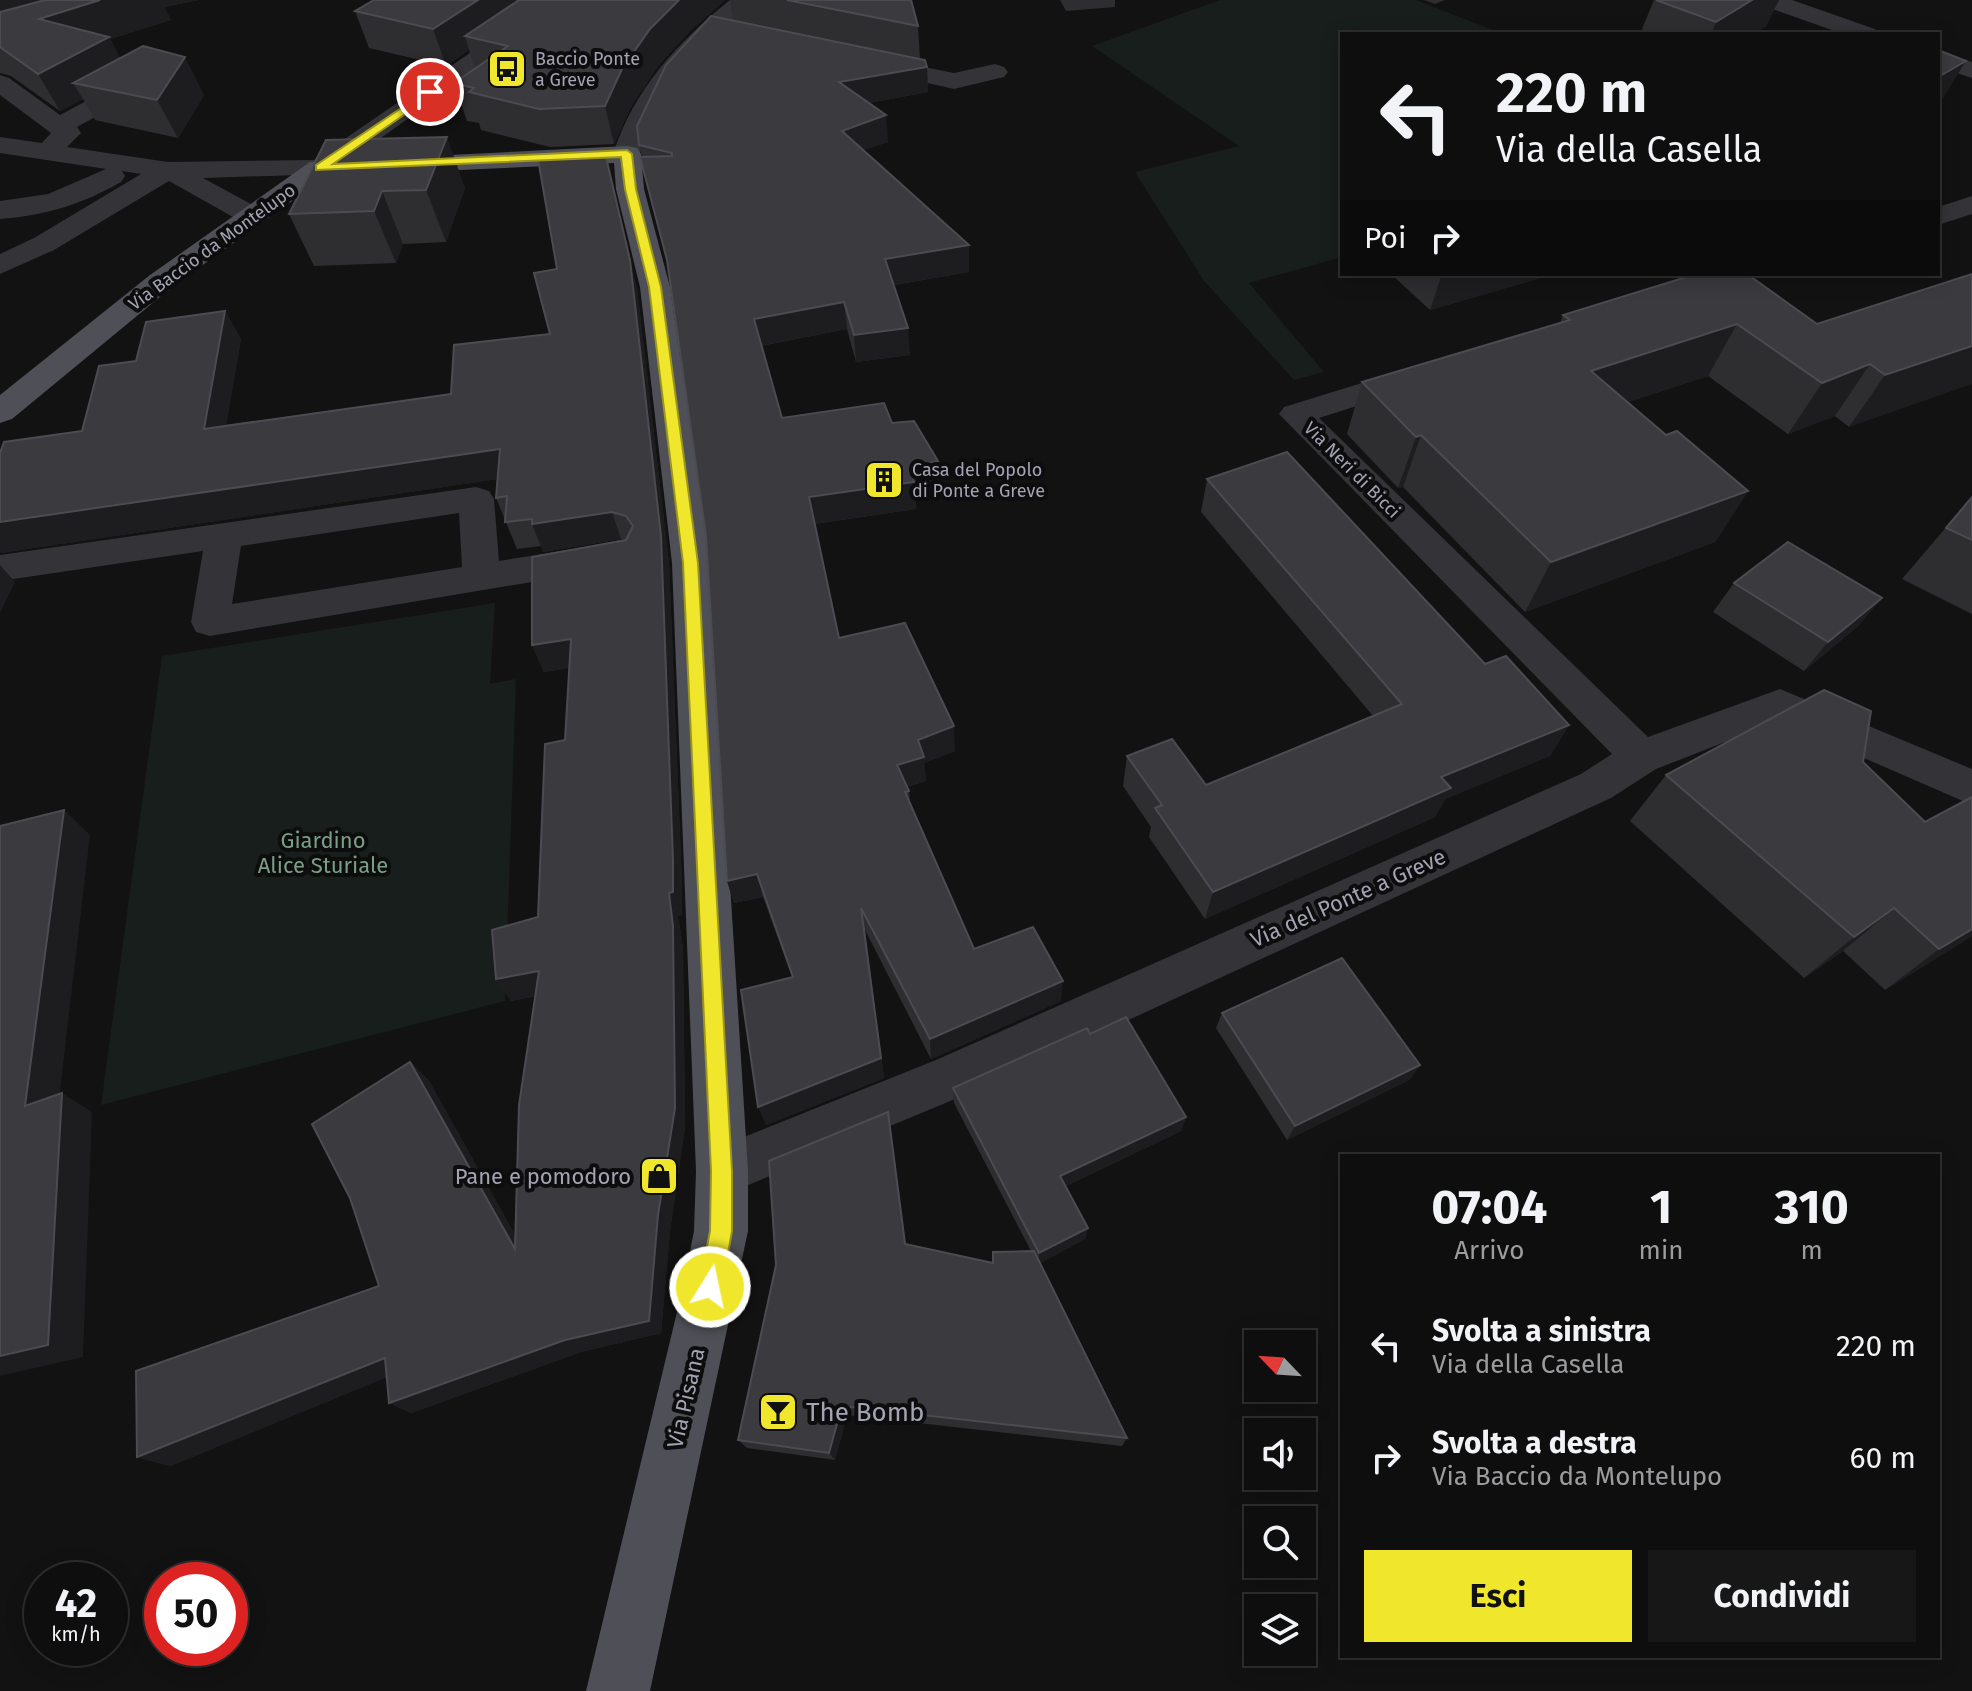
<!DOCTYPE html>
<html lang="it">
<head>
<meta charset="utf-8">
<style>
	body { margin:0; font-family:"Fira Sans",sans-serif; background:#171717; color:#f1f3f6; height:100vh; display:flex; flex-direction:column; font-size:30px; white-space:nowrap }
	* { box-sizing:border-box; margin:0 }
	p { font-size:26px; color:#9b9c9e }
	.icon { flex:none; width:44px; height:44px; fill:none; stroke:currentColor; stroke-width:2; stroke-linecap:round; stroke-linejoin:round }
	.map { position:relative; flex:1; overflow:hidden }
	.sheet { position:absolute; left:1340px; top:1154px; width:600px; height:504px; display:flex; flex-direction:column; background:#0e0e0e; border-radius:0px; box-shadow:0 4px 20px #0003,0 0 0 2px #2e2e2e }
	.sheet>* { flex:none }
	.hud { position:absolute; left:1340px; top:32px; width:600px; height:244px; border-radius:0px; box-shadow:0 4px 20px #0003,0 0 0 2px #2e2e2e; background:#0e0e0e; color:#f1f3f6; overflow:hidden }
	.needle { width:52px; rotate:295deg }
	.controls { position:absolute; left:1244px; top:1330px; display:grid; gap:16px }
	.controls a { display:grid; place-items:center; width:72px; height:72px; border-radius:0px; background:#0e0e0e; box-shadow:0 4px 20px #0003,0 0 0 2px #2e2e2e; font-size:40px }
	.speed { position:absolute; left:24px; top:1562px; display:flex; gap:16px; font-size:40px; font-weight:700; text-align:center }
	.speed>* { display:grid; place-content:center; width:104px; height:104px; border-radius:50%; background:#0e0e0e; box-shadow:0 4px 20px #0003,0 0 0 2px #2e2e2e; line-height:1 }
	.speed small { font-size:20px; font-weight:400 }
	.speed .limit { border:12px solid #d22; background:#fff; color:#111 }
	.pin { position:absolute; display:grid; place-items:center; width:68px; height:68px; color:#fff; margin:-34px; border:4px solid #fff; border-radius:50%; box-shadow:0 2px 8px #0007 }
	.me { position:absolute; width:88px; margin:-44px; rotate:10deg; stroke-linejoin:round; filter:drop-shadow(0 0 6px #0008) }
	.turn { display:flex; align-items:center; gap:28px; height:168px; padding:0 24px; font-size:36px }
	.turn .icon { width:104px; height:104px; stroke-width:2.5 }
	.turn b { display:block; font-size:56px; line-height:68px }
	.then { display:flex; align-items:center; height:76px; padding:0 24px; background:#0003; gap:16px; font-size:30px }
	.eta { display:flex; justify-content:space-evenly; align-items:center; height:136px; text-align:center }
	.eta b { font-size:48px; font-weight:700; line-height:56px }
	.button { display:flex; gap:16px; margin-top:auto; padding:16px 24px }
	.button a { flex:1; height:92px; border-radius:0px; background:#f0e72d; color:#111; font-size:32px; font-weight:700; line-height:92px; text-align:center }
	.button a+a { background:#171717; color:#f1f3f6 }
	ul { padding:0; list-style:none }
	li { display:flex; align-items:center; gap:24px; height:112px; padding:0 24px }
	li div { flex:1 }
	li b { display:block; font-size:30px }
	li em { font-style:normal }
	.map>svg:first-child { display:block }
	.green { fill:#181e1b }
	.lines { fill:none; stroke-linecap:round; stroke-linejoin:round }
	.minor { fill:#333338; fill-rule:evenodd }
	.major { fill:#4f4f57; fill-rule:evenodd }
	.wall { fill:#2e2e31 }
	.shaded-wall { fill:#1d1d1f }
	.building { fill:#3a3a3f; stroke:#4b4b51; stroke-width:2 }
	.route { fill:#f0e72d; stroke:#9c961d; stroke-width:2 }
	.labels { text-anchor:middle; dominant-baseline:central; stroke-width:8; stroke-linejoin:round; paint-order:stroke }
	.far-poi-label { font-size:18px; fill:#a3a3b4; stroke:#0d0d0e; text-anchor:start }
	.far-street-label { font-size:18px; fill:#a3a3b4; stroke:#0d0d0e }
	.park-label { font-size:22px; fill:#7a9f87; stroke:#0d0d0e }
	.street-label { font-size:22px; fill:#a3a3b4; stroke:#0d0d0e }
	.poi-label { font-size:22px; fill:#a3a3b4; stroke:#0d0d0e; text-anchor:end }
	.near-poi-label { font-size:26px; fill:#a3a3b4; stroke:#0d0d0e; text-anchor:start }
</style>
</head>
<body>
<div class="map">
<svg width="1972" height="1691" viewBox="0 0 1972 1691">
	<rect width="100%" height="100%" fill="#121213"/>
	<g class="green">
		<polygon points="1220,0 1416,0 1503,34 1342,34 1342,257 1249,283 1324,372 1294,380 1204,281 1135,172 1239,146 1092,46"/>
		<polygon points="495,603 490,684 516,679 505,1001 101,1105 162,656"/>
	</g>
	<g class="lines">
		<g class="minor">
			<path d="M547,0H575L330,174L203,178L262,210L266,216L262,222L252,225L242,222L169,181L54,250L0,274V254L34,238L141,174L122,171L125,176L121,182C83,204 44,216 0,219V201L48,194L106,169L0,153V137L42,143L51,133L0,95V75L9,78L60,115L133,76H151L155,81L151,86L77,127L81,133L67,147L168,162L314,160Z"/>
			<path d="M730,0H756L697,55L669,89L658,108L637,160H617L613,154C634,89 677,43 730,0Z"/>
			<polygon points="1757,0 1792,0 1875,29 1878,34 1843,34 1761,5"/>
			<polygon points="1938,52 1972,62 1972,78 1938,67"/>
			<polygon points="870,56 954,73 995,64 1004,67 1008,72 1004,77 954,89 861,68 858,63 861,58"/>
			<polygon points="1972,196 1972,214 1938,225 1938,207"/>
			<polygon points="1417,366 1429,369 1433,376 1429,383 1319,418 1648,737 1780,689 1972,769 1972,805 1779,721 1656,769 1611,798 972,1092 722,1196 704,1189 696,1171 704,1153 936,1060 1581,774 1612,754 1279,414 1284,407"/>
			<path d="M476,487L489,491L494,499L499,561L591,546L604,550L610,559L604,568L591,572L210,636L196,632L191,622L203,551L0,581V555ZM459,513L462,567L232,604L241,546Z"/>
		</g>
		<polygon class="major" points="627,146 637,148 641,154 644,189 670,287 710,563 748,1171 748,1231 650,1691 586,1691 683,1287 694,1231 696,1171 672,563 640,287 616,189 614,163 327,176 172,287 12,419 0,423 0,395 150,275 310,162"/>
	</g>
	<g class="wall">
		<polygon points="0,0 199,0 164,7 171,20 110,39 120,58 204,95 178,138 95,120 83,99 60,111 11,76 0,73"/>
		<polygon points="374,0 725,0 691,30 658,66 631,107 614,144 550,147 481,130 479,123 467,121 454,83 475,69 469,50 446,66 369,48 355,11"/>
		<polygon points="730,0 911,0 918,26 920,59 927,67 928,92 869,103 888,142 863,150 969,272 894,285 910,355 856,362 847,329 761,346 782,418 892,423 938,461 939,488 915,494 916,509 814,524 839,638 955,751 924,763 926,781 907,787 909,791 910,804 974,949 1061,1001 931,1059 865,930 884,1078 766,1125 792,977 763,897 734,903 727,881 706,536 668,267 647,183 640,157 642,157 639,145 733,20"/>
		<polygon points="1060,0 1115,0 1115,7 1066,11"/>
		<polygon points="1424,0 1445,0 1435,4"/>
		<polygon points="1654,0 1779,0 1766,26 1754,34 1640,34"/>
		<polygon points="326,140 465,188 446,242 403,244 396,263 314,266 289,214"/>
		<polygon points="1391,274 1554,274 1430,310"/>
		<polygon points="1972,274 1849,427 1835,416 1788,434 1708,376 1628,402 1666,435 1748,491 1715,542 1525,612 1403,487 1398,488 1347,434 1362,382 1560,323 1563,315 1817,324"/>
		<polygon points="637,288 669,563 682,885 682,915 678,916 683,948 685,1127 670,1231 661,1333 581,1352 411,1413 389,1403 387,1377 170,1466 137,1457 379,1286 410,1062 429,1081 515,1235 536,996 511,1001 496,979 538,917 565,740 569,668 544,672 532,645 624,540 621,539 543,552 541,546 517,549 496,498 497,479 0,553 82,431 136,361 225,311 241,339 226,425 451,394 550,334"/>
		<polygon points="1207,479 1485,664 1569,725 1550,756 1445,799 1435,817 1205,919 1149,837 1151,827 1123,786 1127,756 1206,785 1373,716 1201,512"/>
		<polygon points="1972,497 1972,614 1902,579"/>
		<polygon points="1734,583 1882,598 1857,627 1804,671 1713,612"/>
		<polygon points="1863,762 1925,822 1972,797 1972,936 1885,990 1843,951 1804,978 1630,821 1666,775"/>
		<polygon points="1222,1013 1420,1065 1409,1080 1287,1140 1216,1028"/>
		<polygon points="1090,1034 1186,1117 1181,1131 1066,1186 1088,1228 1085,1239 1040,1263 1127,1438 1122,1446 847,1415 835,1460 747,1448 738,1440 888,1112 906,1244 993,1263 1031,1251 954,1103 953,1088"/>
	</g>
	<g class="shaded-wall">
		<polygon points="0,0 199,0 164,7 171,20 110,39 129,74 73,83 83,99 60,111 38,74 0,34"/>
		<polygon points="478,0 542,0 465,36 469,50 446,66 433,29"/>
		<polygon points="679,0 725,0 691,30 658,66 631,107 614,144 605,106 622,69 650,29"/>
		<polygon points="1752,0 1779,0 1766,26 1754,34 1711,34 1716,22"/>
		<polygon points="185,57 204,95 178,138 157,100"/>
		<polygon points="1966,61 1943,98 1938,101 1938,77"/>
		<polygon points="927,67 928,92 842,108 839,82"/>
		<polygon points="886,115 888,142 844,157 842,131"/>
		<polygon points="447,137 465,188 446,242 426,190"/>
		<polygon points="606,157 637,288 669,563 682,885 682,915 678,916 683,948 685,1127 670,1231 661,1333 581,1352 411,1413 389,1403 565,1340 669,893"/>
		<polygon points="382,191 403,244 396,263 374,211"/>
		<polygon points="969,245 969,272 887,286 885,259"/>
		<polygon points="1442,274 1554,274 1430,310"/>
		<polygon points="844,302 847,329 759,346 754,319"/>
		<polygon points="225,311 241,339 221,456 204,429"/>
		<polygon points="1737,324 1708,376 1567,422 1591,371"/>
		<polygon points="908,328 910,355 856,362 854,335"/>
		<polygon points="1972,346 1972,384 1849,427 1885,375"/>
		<polygon points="1870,364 1835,416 1788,434 1822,383"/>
		<polygon points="1421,435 1403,487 1398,488 1416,437"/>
		<polygon points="500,449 511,477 0,553 0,522"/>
		<polygon points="938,461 939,488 915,494 916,509 813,524 809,497 911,467"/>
		<polygon points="1748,491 1715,542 1525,612 1551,562"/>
		<polygon points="612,512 621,539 543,552 532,524"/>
		<polygon points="0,565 15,582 0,613"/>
		<polygon points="1882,598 1857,627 1804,671 1828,642"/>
		<polygon points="571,639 582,666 544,672 532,645"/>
		<polygon points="1569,725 1550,756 1445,799 1435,817 1205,919 1213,892 1441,777"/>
		<polygon points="954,726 955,751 924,763 926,781 899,789 897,765 918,740"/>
		<polygon points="64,810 90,835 56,1125 25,1106"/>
		<polygon points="757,874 763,897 734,903 727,881"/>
		<polygon points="861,908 884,1078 766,1125 758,1107"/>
		<polygon points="1894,908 1843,951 1804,978 1854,937"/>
		<polygon points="1972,929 1972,936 1885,990 1939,949"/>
		<polygon points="539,971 553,993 511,1001 496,979"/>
		<polygon points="1063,981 1061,1001 931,1059 930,1039"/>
		<polygon points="410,1062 429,1081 531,1263 515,1249"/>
		<polygon points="1420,1065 1409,1080 1287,1140 1295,1126"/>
		<polygon points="62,1093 92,1112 83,1357 0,1376 0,1356"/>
		<polygon points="888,1112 891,1129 908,1257 905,1244"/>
		<polygon points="1186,1117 1181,1131 1059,1189 1060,1176"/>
		<polygon points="1088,1228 1085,1239 1038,1264 1039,1253"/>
		<polygon points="385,1358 407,1369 170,1466 137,1457"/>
		<polygon points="842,1406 847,1415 835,1460 829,1453"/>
	</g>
	<g class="building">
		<polygon points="45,0 100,0 39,19 109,37 38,74 0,47 0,12"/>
		<polygon points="374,0 478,0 433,29 355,11"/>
		<polygon points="519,0 679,0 650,29 622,69 605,106 539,109 469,92 474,88 454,83 508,46 465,36"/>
		<polygon points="787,0 911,0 918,26"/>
		<polygon points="1656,0 1752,0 1716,22"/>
		<polygon points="711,16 925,60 927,67 839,82 886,115 842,131 969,245 885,259 908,328 854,335 844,302 754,319 782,418 884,403 892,423 914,421 938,461 911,467 914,482 809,497 839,638 905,623 954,726 918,740 924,757 897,765 909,791 905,792 974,949 1033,927 1063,981 930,1039 861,908 881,1058 758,1107 741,990 793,977 757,874 727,881 706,536 667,260 640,157 672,156 672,153 639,145 637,126 666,65"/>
		<polygon points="143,46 185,57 157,100 73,83"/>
		<polygon points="1938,50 1966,61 1938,77"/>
		<polygon points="447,137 426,190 382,191 374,211 289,214 326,140"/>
		<polygon points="606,157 630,260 661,536 673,861 673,892 669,893 673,926 675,1108 658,1215 649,1321 565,1340 389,1403 385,1358 137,1457 136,1371 379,1286 350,1198 312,1124 410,1062 515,1249 519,1105 539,971 496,979 492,930 538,917 545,744 565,740 571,639 532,645 532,557 626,540 633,526 626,516 612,512 532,524 532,519 505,522 507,496 496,498 500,449 0,522 0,453 4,442 82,431 99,366 136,361 146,322 225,311 204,429 451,394 454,345 550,334 534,273 557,269 538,159"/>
		<polygon points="1696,274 1747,274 1817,324 1972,274 1972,346 1885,375 1870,364 1822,383 1737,324 1591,371 1666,435 1677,431 1748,491 1551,562 1421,435 1416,437 1362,382 1570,320 1563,315"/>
		<polygon points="1287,452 1485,664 1506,656 1569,725 1441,777 1451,788 1213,892 1155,808 1162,805 1127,756 1172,739 1206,785 1402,704 1207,479"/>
		<polygon points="1972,497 1972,540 1946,528"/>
		<polygon points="1788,542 1882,598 1828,642 1734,583"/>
		<polygon points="1824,690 1871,711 1863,762 1925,822 1972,797 1972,929 1939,949 1894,908 1854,937 1666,775"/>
		<polygon points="64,810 25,1106 62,1093 48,1345 0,1356 0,826"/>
		<polygon points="1342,958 1420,1065 1295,1126 1222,1013"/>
		<polygon points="1126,1017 1186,1117 1060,1176 1088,1228 1039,1253 953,1088 1087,1028 1090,1034"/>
		<polygon points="888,1112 905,1244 993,1263 993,1252 1034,1251 1127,1438 842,1406 829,1453 738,1440 776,1265 769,1161"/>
	</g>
	<polygon class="route" points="430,89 436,92 434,94 333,164 627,150 632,154 636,189 661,287 698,563 732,1171 732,1231 722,1287 718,1295 710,1299 702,1295 699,1287 710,1231 711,1171 683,563 649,287 625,189 621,157 316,170 316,165"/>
	<defs>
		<symbol id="bus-square" viewBox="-11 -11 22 22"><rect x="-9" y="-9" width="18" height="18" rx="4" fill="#f0e72d" stroke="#0d0d0e"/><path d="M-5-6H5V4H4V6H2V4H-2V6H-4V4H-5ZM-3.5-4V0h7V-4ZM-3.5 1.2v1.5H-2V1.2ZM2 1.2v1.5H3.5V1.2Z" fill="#111"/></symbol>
		<symbol id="building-square" viewBox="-11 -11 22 22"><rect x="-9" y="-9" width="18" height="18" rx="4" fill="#f0e72d" stroke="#0d0d0e"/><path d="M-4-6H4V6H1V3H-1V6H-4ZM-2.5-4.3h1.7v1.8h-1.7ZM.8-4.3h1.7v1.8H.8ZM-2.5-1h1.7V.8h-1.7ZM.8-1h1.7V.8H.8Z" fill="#111"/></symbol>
		<symbol id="shop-square" viewBox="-11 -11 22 22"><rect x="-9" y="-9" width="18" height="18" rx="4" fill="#f0e72d" stroke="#0d0d0e"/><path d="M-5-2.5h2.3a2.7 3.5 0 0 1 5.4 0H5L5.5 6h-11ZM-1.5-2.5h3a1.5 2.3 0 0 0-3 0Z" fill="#111"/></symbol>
		<symbol id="bar-square" viewBox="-11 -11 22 22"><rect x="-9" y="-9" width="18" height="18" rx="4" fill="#f0e72d" stroke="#0d0d0e"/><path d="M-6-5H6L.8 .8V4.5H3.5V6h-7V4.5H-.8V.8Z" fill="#111"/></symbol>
	</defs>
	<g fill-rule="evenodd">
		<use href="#bus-square" x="485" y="47" width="44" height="44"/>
		<use href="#building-square" x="862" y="458" width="44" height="44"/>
		<use href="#shop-square" x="637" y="1154" width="44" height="44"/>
		<use href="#bar-square" x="756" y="1390" width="44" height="44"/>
	</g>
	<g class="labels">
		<g class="far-poi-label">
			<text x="535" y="59">Baccio Ponte<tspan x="535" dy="21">a Greve</tspan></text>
			<text x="912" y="470">Casa del Popolo<tspan x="912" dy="21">di Ponte a Greve</tspan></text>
		</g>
		<g class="far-street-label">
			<text transform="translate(212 247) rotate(-36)">Via Baccio da Montelupo</text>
			<text transform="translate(1352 470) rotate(45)">Via Neri di Bicci</text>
		</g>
		<g class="park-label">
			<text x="323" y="840">Giardino<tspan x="323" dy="25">Alice Sturiale</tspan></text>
		</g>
		<g class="street-label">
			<text transform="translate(1348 898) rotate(-24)">Via del Ponte a Greve</text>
			<text transform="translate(686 1398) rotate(-77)">Via Pisana</text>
		</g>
		<g class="poi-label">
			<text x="631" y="1176">Pane e pomodoro</text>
		</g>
		<g class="near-poi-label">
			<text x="806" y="1412">The Bomb</text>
		</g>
	</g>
</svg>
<div class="controls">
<a><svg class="needle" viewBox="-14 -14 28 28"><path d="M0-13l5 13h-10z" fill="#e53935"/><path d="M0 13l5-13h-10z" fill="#9b9c9e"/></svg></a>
<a><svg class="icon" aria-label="sound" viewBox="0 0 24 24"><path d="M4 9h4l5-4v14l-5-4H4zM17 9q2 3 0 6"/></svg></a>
<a><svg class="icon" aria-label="search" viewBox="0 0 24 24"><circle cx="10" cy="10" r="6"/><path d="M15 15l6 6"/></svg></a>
<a><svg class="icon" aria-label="layers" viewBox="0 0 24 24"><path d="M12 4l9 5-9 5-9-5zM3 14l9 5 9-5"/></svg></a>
</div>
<div class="speed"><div>42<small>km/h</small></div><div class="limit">50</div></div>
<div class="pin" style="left:430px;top:92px;background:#d93025"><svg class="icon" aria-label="arrive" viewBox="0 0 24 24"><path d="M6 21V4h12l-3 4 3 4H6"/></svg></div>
<svg class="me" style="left:710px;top:1287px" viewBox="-20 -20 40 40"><circle r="17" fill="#f0e72d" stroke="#fff" stroke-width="3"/><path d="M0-11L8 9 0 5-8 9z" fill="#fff"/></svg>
<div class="hud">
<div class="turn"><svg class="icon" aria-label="left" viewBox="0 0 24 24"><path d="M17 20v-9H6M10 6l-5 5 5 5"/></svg><div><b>220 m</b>Via della Casella</div></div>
<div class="then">Poi<svg class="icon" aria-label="right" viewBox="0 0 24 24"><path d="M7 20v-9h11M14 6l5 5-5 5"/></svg></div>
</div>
<section class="sheet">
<div class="eta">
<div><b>07:04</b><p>Arrivo</p></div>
<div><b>1</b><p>min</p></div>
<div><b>310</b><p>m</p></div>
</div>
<ul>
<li><svg class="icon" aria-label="left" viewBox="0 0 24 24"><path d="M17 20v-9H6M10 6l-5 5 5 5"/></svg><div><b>Svolta a sinistra</b><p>Via della Casella</p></div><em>220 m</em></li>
<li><svg class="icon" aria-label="right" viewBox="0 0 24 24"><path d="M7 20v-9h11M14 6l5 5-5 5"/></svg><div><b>Svolta a destra</b><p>Via Baccio da Montelupo</p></div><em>60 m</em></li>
</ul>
<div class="button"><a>Esci</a><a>Condividi</a></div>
</section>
</div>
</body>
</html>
